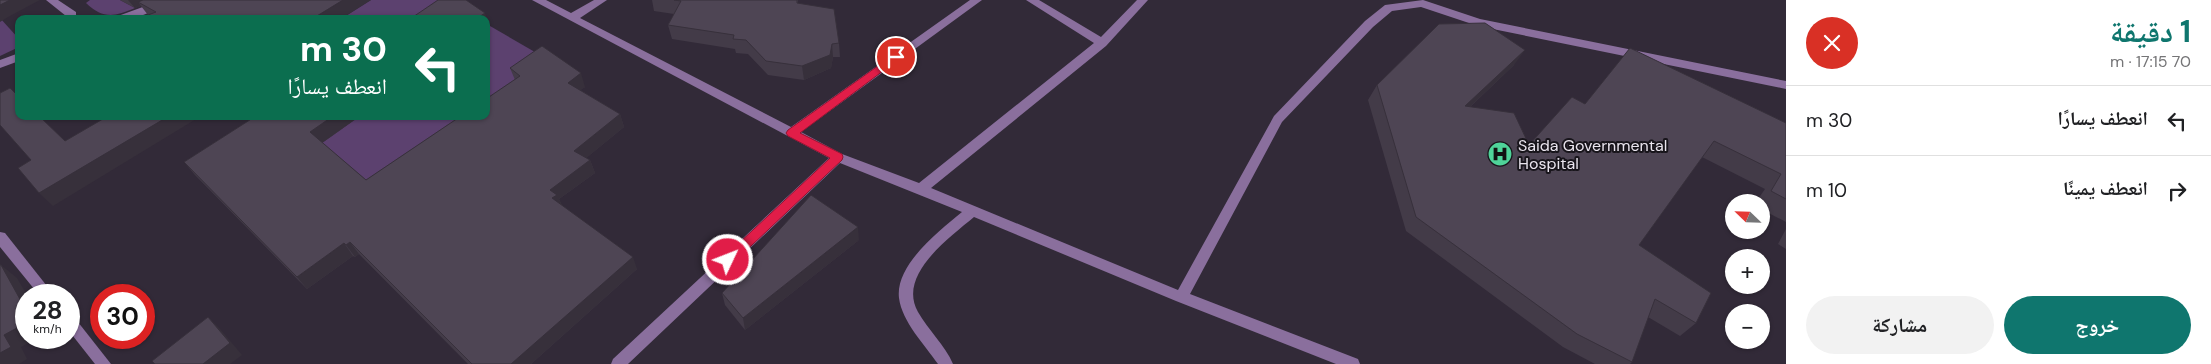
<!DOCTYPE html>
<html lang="ar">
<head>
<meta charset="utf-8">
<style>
	body { margin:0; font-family:"DM Sans","Noto Naskh Arabic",sans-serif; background:#f2f2f2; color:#202124; direction:rtl; height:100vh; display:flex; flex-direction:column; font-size:19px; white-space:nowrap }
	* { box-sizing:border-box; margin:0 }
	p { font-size:16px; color:#757577 }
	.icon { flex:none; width:28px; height:28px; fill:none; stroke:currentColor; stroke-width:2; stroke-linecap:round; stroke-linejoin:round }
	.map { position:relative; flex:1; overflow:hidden; direction:ltr }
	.panel { display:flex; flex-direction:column; background:#fff; width:425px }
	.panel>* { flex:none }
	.top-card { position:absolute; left:15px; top:15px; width:475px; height:105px; border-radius:10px; box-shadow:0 1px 4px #0004; direction:rtl; background:#0b6e4f; color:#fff; overflow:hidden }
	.needle { width:32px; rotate:293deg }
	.controls { position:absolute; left:1725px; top:194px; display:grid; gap:10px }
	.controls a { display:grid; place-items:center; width:45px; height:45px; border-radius:50%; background:#fff; box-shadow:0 1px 4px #0004; font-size:25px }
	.speed { position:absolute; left:15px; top:284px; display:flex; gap:10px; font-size:25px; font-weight:700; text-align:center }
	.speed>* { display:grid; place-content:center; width:65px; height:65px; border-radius:50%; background:#fff; box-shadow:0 1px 4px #0004; line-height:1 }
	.speed small { font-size:12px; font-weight:400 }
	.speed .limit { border:8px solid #d22; background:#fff; color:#111 }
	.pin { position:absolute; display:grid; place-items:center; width:42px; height:42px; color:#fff; margin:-21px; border:2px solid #fff; border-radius:50%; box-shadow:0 1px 5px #0007 }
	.me { position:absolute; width:55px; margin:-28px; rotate:47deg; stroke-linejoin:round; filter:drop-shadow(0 0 4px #0008) }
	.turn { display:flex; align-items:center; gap:18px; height:105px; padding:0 20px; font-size:22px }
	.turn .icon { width:65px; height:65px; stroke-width:2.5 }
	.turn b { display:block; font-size:35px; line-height:42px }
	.round { display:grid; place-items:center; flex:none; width:52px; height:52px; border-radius:26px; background:#f2f2f2 }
	.overview { display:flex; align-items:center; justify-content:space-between; height:85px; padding:0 20px }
	h1 { font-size:30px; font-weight:700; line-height:38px; color:#0f766e }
	.button { display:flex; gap:10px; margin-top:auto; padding:10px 20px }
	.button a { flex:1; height:58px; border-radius:30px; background:#0f766e; color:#fff; font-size:20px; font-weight:700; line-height:58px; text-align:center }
	.button a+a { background:#f2f2f2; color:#202124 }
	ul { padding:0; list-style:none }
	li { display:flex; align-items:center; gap:15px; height:70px; padding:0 20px; border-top:1px solid #e0e0e0 }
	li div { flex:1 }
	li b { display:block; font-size:19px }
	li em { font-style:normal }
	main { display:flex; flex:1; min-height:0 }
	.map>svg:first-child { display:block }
	.green { fill:#5c416f }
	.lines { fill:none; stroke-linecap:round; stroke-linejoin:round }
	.minor { fill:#8a6f9d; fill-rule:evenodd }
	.wall { fill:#433b48 }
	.shaded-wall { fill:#37303b }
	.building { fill:#4e4554; stroke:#37303b }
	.route { fill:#e11d48; stroke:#92132f }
	.labels { text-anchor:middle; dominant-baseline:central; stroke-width:4; stroke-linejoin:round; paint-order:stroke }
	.poi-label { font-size:16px; fill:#eae5ee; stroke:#18151b; text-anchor:start }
</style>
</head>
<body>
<main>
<section class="panel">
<div class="overview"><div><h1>1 دقيقة</h1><p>70 m · 17:15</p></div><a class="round" style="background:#d93025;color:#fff"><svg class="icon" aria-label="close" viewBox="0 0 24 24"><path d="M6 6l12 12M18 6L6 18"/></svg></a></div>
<ul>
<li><svg class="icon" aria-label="left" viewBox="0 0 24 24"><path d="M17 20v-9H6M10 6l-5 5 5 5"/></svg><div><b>انعطف يسارًا</b></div><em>30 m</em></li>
<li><svg class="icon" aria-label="right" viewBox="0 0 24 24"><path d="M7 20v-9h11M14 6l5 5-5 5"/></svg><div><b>انعطف يمينًا</b></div><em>10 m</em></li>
</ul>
<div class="button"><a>خروج</a><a>مشاركة</a></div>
</section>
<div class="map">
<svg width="1786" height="364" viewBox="0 0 1786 364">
	<rect width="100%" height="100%" fill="#322a38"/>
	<g class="green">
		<path d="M90,0H120L135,8C114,17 103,19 86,3Z"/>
		<polygon points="371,0 452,0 436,19 341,19"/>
		<polygon points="0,18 19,39 19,47 0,56"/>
		<polygon points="490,26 547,59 486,116 486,29"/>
		<polygon points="360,116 486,116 374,193 319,145"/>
	</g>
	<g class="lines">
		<g class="minor">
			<polygon points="46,0 58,0 76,12 76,19 66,19 66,16"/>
			<polygon points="162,0 177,0 176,2 133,19 117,19 118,16"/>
			<path d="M532,0H546L571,13L594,0H607L580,18L791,127L970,0H982L801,132L842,154L919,183L1094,43L1026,0H1039L1101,37L1137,0H1148L1106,46L931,188L1178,290L1274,116L1365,21L1385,5L1423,0L1480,19L1786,81V89L1478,26L1421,7L1392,11L1373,27L1282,122L1190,294L1358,359L1360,364H1336L1176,301L974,217C949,238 897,275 918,312C928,330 945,345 953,364H938C925,345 902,322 899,298C895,265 939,231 962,212L840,163L628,364H611L613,359L829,158Z"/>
			<polygon points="19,53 19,61 0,68 0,60"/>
			<polygon points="0,232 5,233 54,295 39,295 0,247"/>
			<polygon points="69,315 74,317 111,364 95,364 69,331"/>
		</g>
	</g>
	<g class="wall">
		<polygon points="120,0 371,0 148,15 141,6 135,8"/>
		<polygon points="652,0 798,0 798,3 839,43 840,57 833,57 831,68 804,80 768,75 748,54 736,53 735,49 672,39 668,25 674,14 654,11"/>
		<polygon points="1514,65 1470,107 1529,145 1585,104 1786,123 1786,222 1761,209 1761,202 1756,202 1765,189 1702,157 1639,245 1696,323 1680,336 1648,317 1632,362 1630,364 1595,364 1563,347 1406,231 1368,100 1377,85"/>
		<polygon points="510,68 585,87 580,90 620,114 624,127 586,158 590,160 595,173 559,199 562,206 637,269 531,364 468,364 359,254 355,257 353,256 307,289 195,175 184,162 256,116 360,116 322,143 366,180 515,80"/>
		<polygon points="1786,229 1786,249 1778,244"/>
		<polygon points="859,240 745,330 725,305 722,293"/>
	</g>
	<g class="shaded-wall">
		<polygon points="10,0 40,0 8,17 0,22 0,5"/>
		<polygon points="128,0 157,0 138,2 141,6 135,8"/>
		<polygon points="343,0 371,0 341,19 312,19"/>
		<polygon points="485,13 490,26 486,29 486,19 476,19"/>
		<polygon points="832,44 833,57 831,68 804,80 802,66"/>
		<polygon points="1525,50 1514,65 1455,121 1465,106"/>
		<polygon points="581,73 585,87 573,96 568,83"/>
		<polygon points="620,114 624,127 579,164 574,151"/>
		<polygon points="169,116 201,116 53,206 39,193"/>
		<polygon points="333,116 360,116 319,145 310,132"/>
		<polygon points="590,160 595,173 559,199 563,207 558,211 550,190"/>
		<polygon points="858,227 859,240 745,330 743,318"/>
		<polygon points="350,242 359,254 355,257 346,245"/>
		<polygon points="344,243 353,256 307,289 297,277"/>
		<polygon points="633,257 637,269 531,364 511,364"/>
		<polygon points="0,264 3,268 1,265 17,278 27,295 26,310 0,272"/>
		<polygon points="208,317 220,329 242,355 230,364 203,364"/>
		<polygon points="26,323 26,338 38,338 21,347 27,359 19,364 0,364 0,353 4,335"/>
	</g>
	<g class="building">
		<polygon points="0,0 10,0 0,5"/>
		<polygon points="143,0 343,0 312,19 140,19 140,18 156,12 138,2"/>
		<polygon points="438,0 466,0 485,13 476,19 410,19"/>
		<polygon points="674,0 797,0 797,3 834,9 839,43 832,44 830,55 802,66 766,61 746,40 733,39 734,35 668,25 681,1"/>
		<polygon points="1485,23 1525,50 1465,106 1514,113 1529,145 1572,97 1585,104 1630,48 1786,123 1786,199 1771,191 1781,174 1714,141 1639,245 1711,293 1696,323 1655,299 1632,362 1577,334 1416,217 1377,85 1439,24"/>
		<polygon points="542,46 581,73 568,83 620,114 574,151 590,160 550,190 557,195 552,198 633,257 511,364 472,364 350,242 346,245 344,243 297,277 184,162 256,116 333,116 310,132 366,180 461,116 486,116 486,99 520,76 510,68"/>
		<polygon points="10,88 19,97 19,116 39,116 65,141 108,116 169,116 39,193 18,168 31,160 0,125 0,93"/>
		<polygon points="811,195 858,227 743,318 722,293"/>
		<polygon points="0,265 1,265 26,310 26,323 4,335 11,347 0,353"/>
		<polygon points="208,317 230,343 203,364 155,364 152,361"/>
	</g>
	<polygon class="route" points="896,53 901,57 899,59 800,133 842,154 843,157 842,160 732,264 724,264 722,260 724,257 830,158 788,136 786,133 788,130"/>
	<defs>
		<symbol id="hospital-disc" viewBox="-11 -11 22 22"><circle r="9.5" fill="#4fd399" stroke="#18151b"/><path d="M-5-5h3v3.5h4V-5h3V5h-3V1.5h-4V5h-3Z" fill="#111"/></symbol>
	</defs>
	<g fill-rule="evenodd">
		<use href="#hospital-disc" x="1486" y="140" width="28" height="28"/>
	</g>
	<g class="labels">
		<g class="poi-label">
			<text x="1518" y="145">Saida Governmental<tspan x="1518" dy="18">Hospital</tspan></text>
		</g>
	</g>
</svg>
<div class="controls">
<a><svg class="needle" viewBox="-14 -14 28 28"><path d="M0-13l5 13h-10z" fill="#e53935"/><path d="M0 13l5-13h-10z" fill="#757577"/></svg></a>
<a>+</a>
<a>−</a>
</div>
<div class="speed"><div>28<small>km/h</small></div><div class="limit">30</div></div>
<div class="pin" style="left:896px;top:57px;background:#d93025"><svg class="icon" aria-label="arrive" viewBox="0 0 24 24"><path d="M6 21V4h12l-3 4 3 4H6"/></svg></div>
<svg class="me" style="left:728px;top:260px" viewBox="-20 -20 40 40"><circle r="17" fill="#e11d48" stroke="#fff" stroke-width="3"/><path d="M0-11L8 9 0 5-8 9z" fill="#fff"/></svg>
<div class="top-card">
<div class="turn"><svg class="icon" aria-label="left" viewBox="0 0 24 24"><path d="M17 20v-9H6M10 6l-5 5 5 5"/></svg><div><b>30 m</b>انعطف يسارًا</div></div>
</div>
</div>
</main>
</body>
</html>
